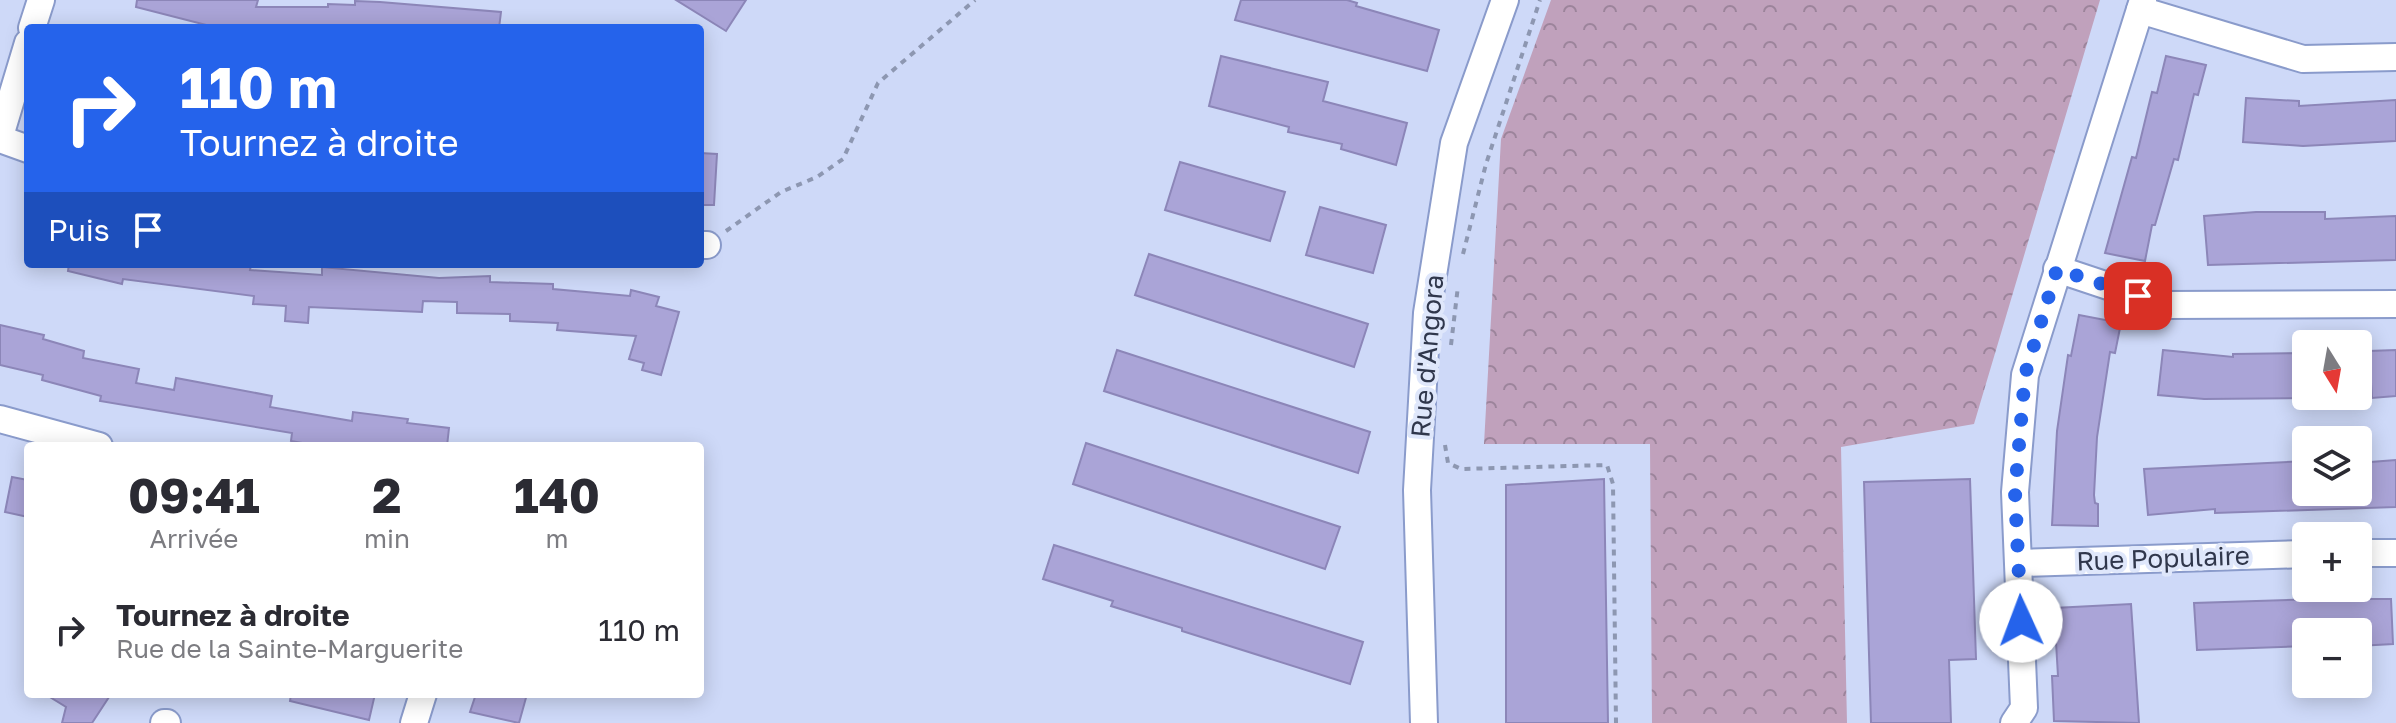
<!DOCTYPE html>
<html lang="fr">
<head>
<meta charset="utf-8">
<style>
	body { margin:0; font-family:"Golos Text",sans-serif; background:#f7f7f7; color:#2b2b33; height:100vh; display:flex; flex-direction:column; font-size:30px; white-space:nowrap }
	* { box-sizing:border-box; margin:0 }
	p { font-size:26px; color:#7c7c81 }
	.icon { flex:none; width:44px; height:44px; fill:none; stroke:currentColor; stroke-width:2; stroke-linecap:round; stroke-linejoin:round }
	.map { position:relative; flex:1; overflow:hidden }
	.drawer { position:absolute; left:24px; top:442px; width:680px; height:256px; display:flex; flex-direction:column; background:#fff; border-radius:8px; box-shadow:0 4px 20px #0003 }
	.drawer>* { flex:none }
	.guide { position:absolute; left:24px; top:24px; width:680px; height:244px; border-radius:8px; box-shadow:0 4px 20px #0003; background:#2563eb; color:#fff; overflow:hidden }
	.needle { width:52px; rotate:169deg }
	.fabs { position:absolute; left:2292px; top:330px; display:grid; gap:16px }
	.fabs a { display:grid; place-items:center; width:80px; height:80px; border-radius:8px; background:#fff; box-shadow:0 4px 20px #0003; font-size:40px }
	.pin { position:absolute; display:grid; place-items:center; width:68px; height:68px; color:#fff; margin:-34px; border-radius:16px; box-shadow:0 4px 12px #0006 }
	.me { position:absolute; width:88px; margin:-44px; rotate:358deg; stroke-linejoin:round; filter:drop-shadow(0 0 6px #0008) }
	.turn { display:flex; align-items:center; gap:28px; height:168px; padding:0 24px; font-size:36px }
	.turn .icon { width:104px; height:104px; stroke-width:2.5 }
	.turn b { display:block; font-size:56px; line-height:68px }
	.then { display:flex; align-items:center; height:76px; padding:0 24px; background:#0003; gap:16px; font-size:30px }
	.eta { display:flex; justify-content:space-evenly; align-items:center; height:136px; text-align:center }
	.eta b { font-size:48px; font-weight:700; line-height:56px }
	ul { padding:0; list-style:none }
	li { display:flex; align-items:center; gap:24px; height:104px; padding:0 24px }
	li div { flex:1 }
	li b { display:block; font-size:30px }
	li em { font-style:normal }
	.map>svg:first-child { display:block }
	.forest { fill:url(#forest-crowns) }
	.building { fill:#aaa4d7; stroke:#8c86b8; stroke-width:2 }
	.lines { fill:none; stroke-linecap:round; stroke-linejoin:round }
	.street-casing { stroke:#8a9bcb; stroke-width:30 }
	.path { stroke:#8d97b1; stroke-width:4; stroke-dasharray:6 6; stroke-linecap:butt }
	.street { stroke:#fff; stroke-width:26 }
	.route { stroke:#2563eb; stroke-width:14; stroke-dasharray:0 25.2 }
	.labels { text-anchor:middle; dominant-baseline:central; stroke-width:8; stroke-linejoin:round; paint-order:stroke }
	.street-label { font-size:26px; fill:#30374c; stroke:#dfe7fb }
</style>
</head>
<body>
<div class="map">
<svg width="2396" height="723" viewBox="0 0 2396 723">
	<defs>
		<pattern id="forest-crowns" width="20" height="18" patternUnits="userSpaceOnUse" patternTransform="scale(2)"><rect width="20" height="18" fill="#c0a1bc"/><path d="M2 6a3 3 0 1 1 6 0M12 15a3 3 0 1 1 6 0" fill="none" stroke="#9c849b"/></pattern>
	</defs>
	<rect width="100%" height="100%" fill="#ced9f8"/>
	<polygon class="forest" points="1551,0 2100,0 1974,424 1841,447 1847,723 1652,723 1650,444 1484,444 1501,139"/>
	<g class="building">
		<polygon points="137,0 258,0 256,7 328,7 328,4 355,5 355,1 380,2 501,12 499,28 218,28 136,7"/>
		<polygon points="676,0 746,0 726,31"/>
		<polygon points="1241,0 1347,0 1357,3 1356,6 1439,30 1427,71 1235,20"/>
		<polygon points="1221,56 1328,82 1323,101 1407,123 1396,165 1341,149 1342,144 1288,132 1289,127 1209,106"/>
		<polygon points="2166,56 2206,65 2198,95 2194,94 2178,160 2174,159 2155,225 2152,225 2145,261 2105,253 2132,157 2136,158 2152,92 2157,93"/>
		<polygon points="2246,98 2299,101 2299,106 2396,100 2396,141 2303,146 2243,142"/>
		<polygon points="700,153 717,154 714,205 700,205"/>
		<polygon points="1180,162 1285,192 1270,241 1165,210"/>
		<polygon points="1320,207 1386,225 1373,273 1306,255"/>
		<polygon points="2256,212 2325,212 2325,219 2396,216 2396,260 2208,265 2204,216"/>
		<polygon points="1149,254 1368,324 1354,367 1135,295"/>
		<polygon points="69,264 241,264 251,265 250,270 322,275 322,267 439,278 490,276 490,282 553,284 553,289 630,296 631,290 659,297 656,306 679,312 661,375 642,370 644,363 629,359 636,336 557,330 558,323 510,321 510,314 457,313 457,302 423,301 422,312 309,307 308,323 285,321 286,306 253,304 254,296 123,279 122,284 68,271"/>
		<polygon points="2079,315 2121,323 2115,353 2110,352 2097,437 2094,495 2095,503 2098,504 2098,526 2052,525 2057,431 2068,355 2071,356"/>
		<polygon points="0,325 44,335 43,339 84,351 83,358 139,369 136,383 174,390 176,378 272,396 270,407 352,421 353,412 408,419 407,423 449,428 447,446 319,446 291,441 292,433 100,401 101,396 42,380 43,375 0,365"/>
		<polygon points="1117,350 1370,432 1358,473 1104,391"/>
		<polygon points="2163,350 2233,357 2233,354 2306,353 2306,398 2204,399 2158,395"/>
		<polygon points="2396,350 2396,396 2372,398 2369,351"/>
		<polygon points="1086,443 1340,527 1325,569 1073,484"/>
		<polygon points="2396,460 2396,507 2215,513 2215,509 2148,515 2144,469 2306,461 2306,492 2360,492 2358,463"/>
		<polygon points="12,477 28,480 28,517 5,512"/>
		<polygon points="1604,479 1608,723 1506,723 1506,485"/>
		<polygon points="1970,479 1976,659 1949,660 1951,723 1871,723 1864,482"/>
		<polygon points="1054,545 1363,642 1350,684 1182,631 1182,628 1111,606 1113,601 1043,579"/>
		<polygon points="2319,599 2391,599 2393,644 2358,646 2358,632 2306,632 2306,646 2197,650 2194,603"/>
		<polygon points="2131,604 2139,723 2054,721 2052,676 2058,676 2054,608"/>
		<polygon points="45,694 111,694 92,723 62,723 66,707"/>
		<polygon points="291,694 375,694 369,720 290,701"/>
		<polygon points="476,694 527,694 519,723 470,712"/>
	</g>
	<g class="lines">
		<defs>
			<g id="street">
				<polyline points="2140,10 2303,59 2396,57"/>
				<polyline points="32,28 41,0"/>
				<polyline points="0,136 28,43"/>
				<polyline points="0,139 28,149"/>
				<polyline points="700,245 707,245"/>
				<polyline points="2057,269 2165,305 2396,304"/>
				<polyline points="0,419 99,446"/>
				<polyline points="2358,553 2396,553"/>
				<polyline points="2020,563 2306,554"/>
				<polyline points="164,723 167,723"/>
				<polyline points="414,723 423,694"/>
				<polyline points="1424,723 1417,490 1427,313 1454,143 1505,0"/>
				<polyline points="2014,723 2024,708 2015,492 2025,375 2143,0"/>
			</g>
		</defs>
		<use href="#street" class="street-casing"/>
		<g class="path">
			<polyline points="726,231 781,192 817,177 843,159 878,83 975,0"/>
			<polyline points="1463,254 1486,164 1540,0"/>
			<polyline points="1451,345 1458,286"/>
			<polyline points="1445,445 1448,463 1461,469 1607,465 1613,484 1616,723"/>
		</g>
		<use href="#street" class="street"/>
	</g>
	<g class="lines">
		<polyline class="route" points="2021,621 2015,492 2025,375 2057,269 2138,296"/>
	</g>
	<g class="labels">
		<g class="street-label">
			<text transform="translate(1427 356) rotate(-85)">Rue d'Angora</text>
			<text transform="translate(2163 558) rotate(-2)">Rue Populaire</text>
		</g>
	</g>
</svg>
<div class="fabs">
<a><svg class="needle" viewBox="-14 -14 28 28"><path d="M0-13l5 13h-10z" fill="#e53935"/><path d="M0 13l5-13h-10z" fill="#7c7c81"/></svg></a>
<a><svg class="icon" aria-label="layers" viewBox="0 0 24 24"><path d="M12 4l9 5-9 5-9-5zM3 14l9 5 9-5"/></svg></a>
<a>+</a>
<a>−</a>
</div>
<div class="pin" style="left:2138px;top:296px;background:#d93025"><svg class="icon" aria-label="arrive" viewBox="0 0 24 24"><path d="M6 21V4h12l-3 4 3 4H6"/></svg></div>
<svg class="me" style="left:2021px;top:621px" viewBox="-20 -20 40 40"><circle r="19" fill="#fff"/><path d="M0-13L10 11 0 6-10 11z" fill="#2563eb"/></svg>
<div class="guide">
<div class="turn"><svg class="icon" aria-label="right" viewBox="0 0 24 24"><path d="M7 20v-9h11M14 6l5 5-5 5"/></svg><div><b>110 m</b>Tournez à droite</div></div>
<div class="then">Puis<svg class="icon" aria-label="arrive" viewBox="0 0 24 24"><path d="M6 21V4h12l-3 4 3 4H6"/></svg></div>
</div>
<section class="drawer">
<div class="eta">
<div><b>09:41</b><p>Arrivée</p></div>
<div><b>2</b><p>min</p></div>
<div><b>140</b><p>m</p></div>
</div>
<ul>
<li><svg class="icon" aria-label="right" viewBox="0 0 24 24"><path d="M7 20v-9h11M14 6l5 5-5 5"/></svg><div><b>Tournez à droite</b><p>Rue de la Sainte-Marguerite</p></div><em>110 m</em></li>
</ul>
</section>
</div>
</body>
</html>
